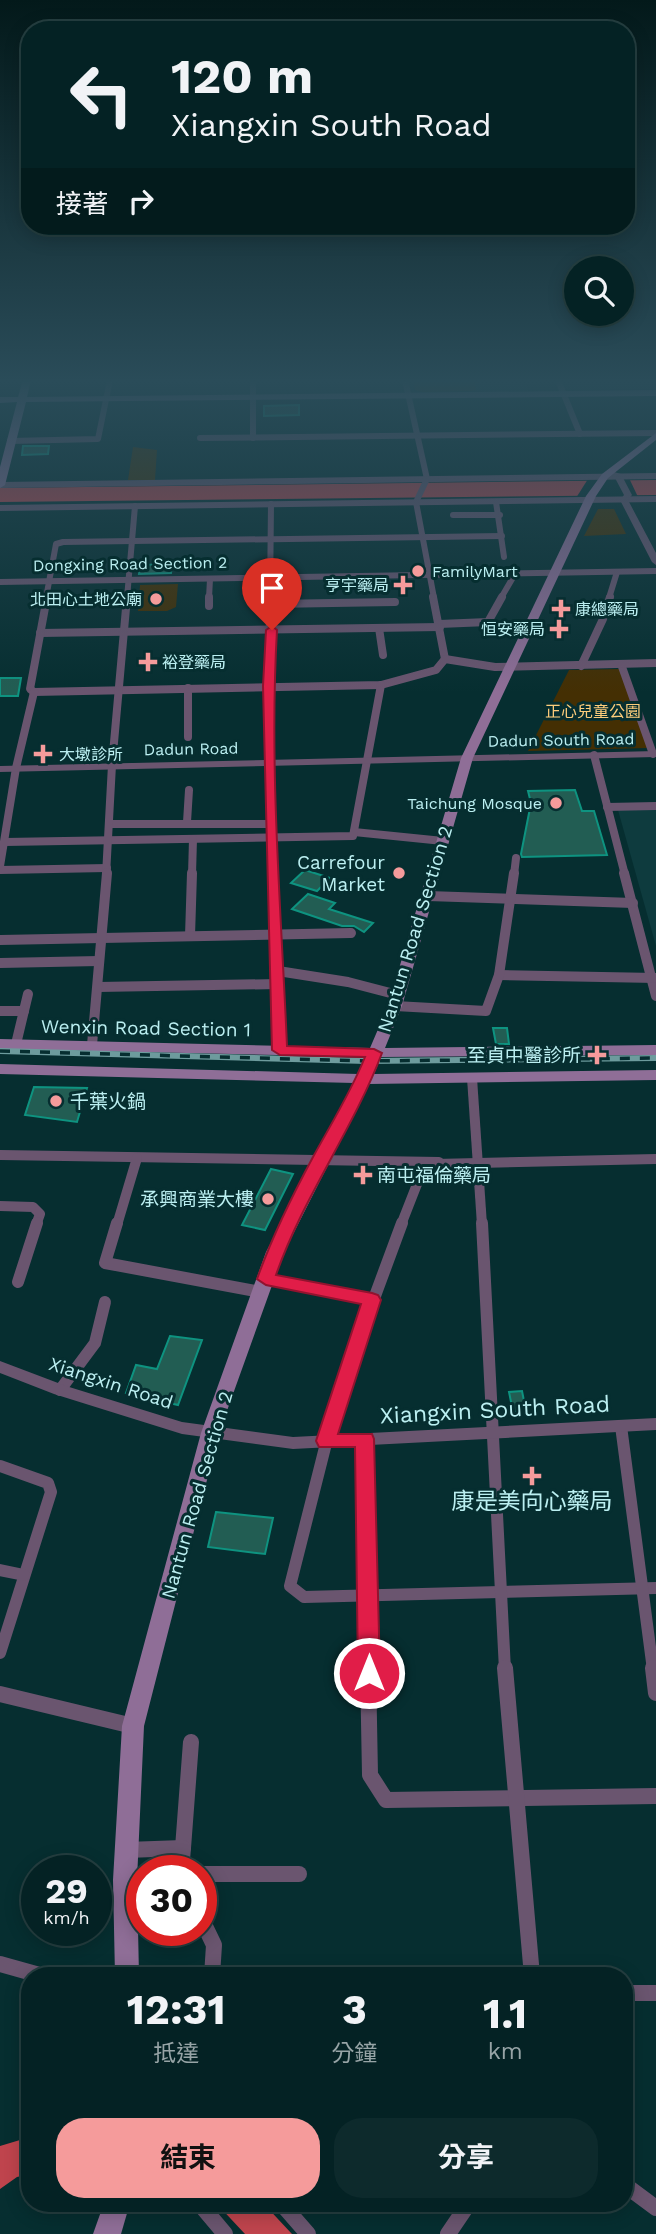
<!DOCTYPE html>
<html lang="zh-TW">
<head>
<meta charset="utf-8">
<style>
	body { margin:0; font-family:"Work Sans","Noto Sans TC",sans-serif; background:#0d2a2c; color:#f1f3f6; height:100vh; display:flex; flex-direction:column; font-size:26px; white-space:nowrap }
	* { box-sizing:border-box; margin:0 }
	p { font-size:23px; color:#97a4a6 }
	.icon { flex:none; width:38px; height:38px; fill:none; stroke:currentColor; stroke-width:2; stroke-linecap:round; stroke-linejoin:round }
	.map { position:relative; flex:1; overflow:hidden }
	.panel { position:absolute; left:21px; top:1967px; width:612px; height:245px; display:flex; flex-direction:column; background:#042224; border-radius:28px; box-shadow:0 4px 18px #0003,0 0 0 2px #253f41 }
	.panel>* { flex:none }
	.banner { position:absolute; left:21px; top:21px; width:614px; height:214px; border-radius:28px; box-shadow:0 4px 18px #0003,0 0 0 2px #253f41; background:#042224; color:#f1f3f6; overflow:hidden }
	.tools { position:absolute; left:564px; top:256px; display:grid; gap:14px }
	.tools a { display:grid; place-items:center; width:70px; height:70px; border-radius:50%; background:#042224; box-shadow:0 4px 18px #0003,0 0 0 2px #253f41; font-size:35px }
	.speed { position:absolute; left:21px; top:1855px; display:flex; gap:14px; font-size:35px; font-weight:700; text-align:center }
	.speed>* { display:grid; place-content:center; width:91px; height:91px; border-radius:50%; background:#042224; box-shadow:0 4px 18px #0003,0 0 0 2px #253f41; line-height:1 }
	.speed small { font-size:18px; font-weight:400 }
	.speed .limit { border:10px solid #d22; background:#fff; color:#111 }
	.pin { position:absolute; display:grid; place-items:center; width:60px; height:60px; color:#fff; margin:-72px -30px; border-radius:50% 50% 50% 0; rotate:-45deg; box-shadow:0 0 7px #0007 }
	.pin .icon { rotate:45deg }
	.me { position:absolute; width:77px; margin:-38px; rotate:0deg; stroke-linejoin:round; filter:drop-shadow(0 0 5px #0008) }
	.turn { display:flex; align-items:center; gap:24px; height:147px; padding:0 35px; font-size:32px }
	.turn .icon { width:91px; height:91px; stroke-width:2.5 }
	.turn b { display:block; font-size:49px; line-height:60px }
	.then { display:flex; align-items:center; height:66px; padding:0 35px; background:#0003; gap:14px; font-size:26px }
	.eta { display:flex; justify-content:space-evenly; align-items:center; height:119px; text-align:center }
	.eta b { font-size:42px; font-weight:700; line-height:49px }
	.cta { display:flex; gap:14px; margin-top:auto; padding:14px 35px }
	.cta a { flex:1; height:80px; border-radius:28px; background:#f59b9b; color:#111; font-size:28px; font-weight:700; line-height:80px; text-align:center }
	.cta a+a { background:#0d2a2c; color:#f1f3f6 }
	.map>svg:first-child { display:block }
	.built { fill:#0e3b3e }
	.green { fill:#442f03 }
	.water { fill:#bf444d }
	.pier { fill:#062e30 }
	.building { fill:#225d53; stroke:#0e9380; stroke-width:2 }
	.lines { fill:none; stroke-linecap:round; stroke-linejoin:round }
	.minor-far4 { stroke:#6a556f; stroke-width:6 }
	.minor-far3 { stroke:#6a556f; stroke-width:8 }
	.minor-far2 { stroke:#6a556f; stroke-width:10 }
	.minor-far1 { stroke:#6a556f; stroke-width:12 }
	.minor { stroke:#6a556f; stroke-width:16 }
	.tertiary { fill:#6a556f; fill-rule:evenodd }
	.secondary { fill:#8f6e97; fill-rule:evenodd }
	.rail-casing { stroke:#6d9b9d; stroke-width:6 }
	.rail { stroke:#062e30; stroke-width:3.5; stroke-dasharray:10; stroke-linecap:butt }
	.route { fill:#e11d48; stroke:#92132f; stroke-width:2 }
	.poi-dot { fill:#f59b9b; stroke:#062e30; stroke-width:2.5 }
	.labels { text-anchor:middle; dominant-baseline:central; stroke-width:6; stroke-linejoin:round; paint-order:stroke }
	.far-street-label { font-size:16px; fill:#bbeff1; stroke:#062e30 }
	.far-poi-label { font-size:16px; fill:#bbeff1; stroke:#062e30; text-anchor:start }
	.far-park-label { font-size:16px; fill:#fccc7b; stroke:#062e30 }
	.poi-label { font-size:19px; fill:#bbeff1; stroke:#062e30; text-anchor:end }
	.street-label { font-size:19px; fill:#bbeff1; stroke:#062e30 }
	.near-street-label { font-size:23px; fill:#bbeff1; stroke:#062e30 }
	.near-poi-label { font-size:23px; fill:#bbeff1; stroke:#062e30 }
</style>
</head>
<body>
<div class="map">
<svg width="656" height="2234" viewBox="0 0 656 2234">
	<rect width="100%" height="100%" fill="#062e30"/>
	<g class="built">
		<polygon points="467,380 533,380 538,385 526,385 528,391 471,391"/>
		<polygon points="562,380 656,380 656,389 570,390 565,389"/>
		<polygon points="618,810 656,810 656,946"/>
	</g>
	<g class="green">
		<polygon points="413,380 490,380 490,381 475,383 476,390 471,391 423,392 415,390"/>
		<polygon points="133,447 157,450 155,480 128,480"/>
		<polygon points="598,509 614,509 626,534 584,536"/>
		<polygon points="178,584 176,607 167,611 138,611 140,585"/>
		<polygon points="620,669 648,748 528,751 569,670"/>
	</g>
	<g class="water">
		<polygon points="656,480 656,495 0,502 0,488"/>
		<polygon points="30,2137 30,2174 17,2177 0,2189 0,2146"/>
		<polygon points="216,2203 263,2203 292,2234 245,2234"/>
	</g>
	<polygon class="pier" points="629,478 638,497 576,498 588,479"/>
	<g class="building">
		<polygon points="299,405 299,415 264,416 264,406"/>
		<polygon points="23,446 49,446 48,454 22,455"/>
		<polygon points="172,564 171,573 139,574 140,565"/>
		<polygon points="0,678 21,678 18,696 0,696"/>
		<polygon points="575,790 582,811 594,811 607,855 522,857 521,854 531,803 528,791"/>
		<polygon points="305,870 330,878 317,891 291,883"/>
		<polygon points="308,894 335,903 329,909 373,923 364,932 354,926 342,926 292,909"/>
		<polygon points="493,1028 507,1028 509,1044 496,1044"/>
		<polygon points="34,1087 87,1088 77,1122 25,1115"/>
		<polygon points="271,1169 293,1174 265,1230 242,1225"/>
		<polygon points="170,1336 202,1340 178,1405 126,1393 136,1365 157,1369"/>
		<polygon points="522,1391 526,1411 513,1412 509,1392"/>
		<polygon points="216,1512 273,1518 265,1554 208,1547"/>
	</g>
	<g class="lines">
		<g class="minor-far4">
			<polyline points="253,380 253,438"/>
			<polyline points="405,380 427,479 416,502 434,598"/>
			<polyline points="558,380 580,434"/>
			<polyline points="200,438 656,433"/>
			<polyline points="10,441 98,439 110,380"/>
			<polyline points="0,485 656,476"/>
			<polyline points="496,502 504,557"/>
			<polyline points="0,508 656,499"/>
			<polyline points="453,515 500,515"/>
			<polyline points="46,598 56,544 63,542 502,536"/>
			<polyline points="127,598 135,506"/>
			<polyline points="209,598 210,579"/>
			<polyline points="270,598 271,504"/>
			<polyline points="501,598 515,574"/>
			<polyline points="609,598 617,572"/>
		</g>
		<g class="minor-far3">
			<polyline points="270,597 269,763 273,875"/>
			<polyline points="433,597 445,659"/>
			<polyline points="271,604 395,602"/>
			<polyline points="209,606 209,597"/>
			<polyline points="439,624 488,622 502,597"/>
			<polyline points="379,628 383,655"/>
			<polyline points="40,633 440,627"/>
			<polyline points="621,664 653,754"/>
			<polyline points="581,666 603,619 610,597"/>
			<polyline points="188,688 188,737"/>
			<polyline points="34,692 381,685 436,670 445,659 495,667 656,663"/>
			<polyline points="34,692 30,689 47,597"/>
			<polyline points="594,755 625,875"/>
			<polyline points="607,807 656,806"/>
			<polyline points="187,822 189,790"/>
			<polyline points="110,824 271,824"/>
			<polyline points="354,832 443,841"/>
			<polyline points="5,842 353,836 381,685"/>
			<polyline points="0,866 16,768 34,692"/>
			<polyline points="0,870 107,868"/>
			<polyline points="106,875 112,765 127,597"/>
			<polyline points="192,875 193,839"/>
			<polyline points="514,875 516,858"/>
		</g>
		<g class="minor-far2">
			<polyline points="273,873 280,1050"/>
			<polyline points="624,873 656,996"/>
			<polyline points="428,896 633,903"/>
			<polyline points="190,936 192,873"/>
			<polyline points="0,940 351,933"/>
			<polyline points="0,963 99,961"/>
			<polyline points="278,971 348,982 398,995"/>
			<polyline points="499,975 656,978"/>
			<polyline points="98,987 278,984"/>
			<polyline points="395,1006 486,1011 499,975 514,873"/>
			<polyline points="0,1011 24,1011"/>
			<polyline points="16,1044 28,994"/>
			<polyline points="92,1045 107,873"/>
			<polyline points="472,1078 482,1225"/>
			<polyline points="0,1155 439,1162"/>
			<polyline points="0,1206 33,1207 40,1214 36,1225"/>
			<polyline points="117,1225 137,1158"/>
			<polyline points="401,1225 421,1174 435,1164 656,1159"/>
		</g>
		<g class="minor-far1">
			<polyline points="117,1223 105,1263 261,1292"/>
			<polyline points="402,1223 338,1396 290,1586 304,1597 656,1588"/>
			<polyline points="482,1223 505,1670"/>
			<polyline points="266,1279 372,1300"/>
			<polyline points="18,1282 37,1223"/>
			<polyline points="60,1390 95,1343 105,1302"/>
			<polyline points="621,1426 653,1670"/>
			<polyline points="365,1439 368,1670"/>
			<polyline points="0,1466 48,1483 51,1492 0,1653"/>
			<polyline points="0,1570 24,1575"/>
		</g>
		<g class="minor">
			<polyline points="368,1668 370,1775 386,1800 656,1796"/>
			<polyline points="505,1668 532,1976"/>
			<polyline points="653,1668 656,1693"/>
			<polyline points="0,1694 133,1726"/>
			<polyline points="183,1848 191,1742"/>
			<polyline points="126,1850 183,1848 181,1871"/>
			<polyline points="201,1874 299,1874"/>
			<polyline points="201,1918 214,1945 212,1976"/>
			<polyline points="0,1964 43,1976"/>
			<polyline points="625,1993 656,1993"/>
			<polyline points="625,2185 656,2208"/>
			<polyline points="199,2203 225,2234"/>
			<polyline points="281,2203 308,2234"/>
			<polyline points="448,2234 469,2203"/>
		</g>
		<g class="tertiary">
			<polygon points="607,470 621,474 632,495 628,500 656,553 656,565 652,562 620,500 624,495 615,478 607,474"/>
			<polygon points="656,568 656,574 0,585 0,579"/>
			<polygon points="656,751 656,757 0,772 0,766"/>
			<polygon points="0,1361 66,1386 182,1422 293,1437 656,1418 656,1430 293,1449 182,1434 54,1394 0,1373"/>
		</g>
		<g class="secondary">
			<polygon points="23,380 31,380 27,397 656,390 656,396 26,402 5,485 0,488 0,467 17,402 0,403 0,397 18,397"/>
			<polygon points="656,433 656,440 608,478 596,496 473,758 402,1006 385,1048 656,1045 656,1055 381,1057 374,1074 656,1070 656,1080 369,1084 284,1252 219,1433 144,1726 137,1880 139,1976 115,1976 113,1880 122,1726 201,1433 266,1252 354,1083 0,1074 0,1064 358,1074 366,1057 0,1049 0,1039 370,1048 388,1006 461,758 586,496 602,474"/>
			<polygon points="104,2203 130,2203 121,2234 93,2234"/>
		</g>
		<defs>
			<polyline id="rail" points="0,1051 367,1061 656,1058"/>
		</defs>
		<use href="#rail" class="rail-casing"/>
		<use href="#rail" class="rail"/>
	</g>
	<linearGradient id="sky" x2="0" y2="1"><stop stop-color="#03191a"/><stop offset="0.55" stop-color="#2a4c59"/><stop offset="1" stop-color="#2a4c59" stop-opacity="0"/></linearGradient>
	<rect width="656" height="693" fill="url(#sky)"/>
	<path class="route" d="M272,626L277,630C269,768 281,907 287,1046L374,1049L382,1053C353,1130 303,1197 276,1275L372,1293L378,1295L381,1300L338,1434H372L374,1439L380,1673L377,1679L369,1682L361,1679L358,1673L355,1447H319L316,1441L361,1304L266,1285L257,1279C272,1237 292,1196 313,1157C331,1124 351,1092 365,1057L280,1055L272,1050L263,686L266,630Z"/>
	<g class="poi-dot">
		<circle cx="418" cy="571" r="7"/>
		<path d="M399.5 574.5h7v7h7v7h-7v7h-7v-7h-7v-7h7z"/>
		<circle cx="156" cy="599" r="7"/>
		<path d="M557.5 598.5h7v7h7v7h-7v7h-7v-7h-7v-7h7z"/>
		<path d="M555.5 618.5h7v7h7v7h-7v7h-7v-7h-7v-7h7z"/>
		<path d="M144.5 651.5h7v7h7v7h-7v7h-7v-7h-7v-7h7z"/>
		<path d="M39.5 743.5h7v7h7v7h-7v7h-7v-7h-7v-7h7z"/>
		<circle cx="556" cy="803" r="7"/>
		<circle cx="399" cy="873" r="7"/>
		<path d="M593.5 1044.5h7v7h7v7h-7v7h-7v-7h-7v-7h7z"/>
		<circle cx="56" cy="1101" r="7"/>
		<path d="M359.5 1164.5h7v7h7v7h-7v7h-7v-7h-7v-7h7z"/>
		<circle cx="268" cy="1199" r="7"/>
		<path d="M528.5 1465.5h7v7h7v7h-7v7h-7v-7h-7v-7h7z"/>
	</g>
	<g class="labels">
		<g class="far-street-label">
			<text transform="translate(130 564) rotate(-1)">Dongxing Road Section 2</text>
			<text transform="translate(561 740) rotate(-1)">Dadun South Road</text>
			<text transform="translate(191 749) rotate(-1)">Dadun Road</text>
		</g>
		<g class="far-poi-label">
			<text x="432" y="571">FamilyMart</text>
			<text x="389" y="585" text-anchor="end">亨宇藥局</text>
			<text x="142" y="599" text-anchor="end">北田心土地公廟</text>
			<text x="575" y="609">康總藥局</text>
			<text x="545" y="629" text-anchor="end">恒安藥局</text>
			<text x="162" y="662">裕登藥局</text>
			<text x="59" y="754">大墩診所</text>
			<text x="542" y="803" text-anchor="end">Taichung Mosque</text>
		</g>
		<g class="far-park-label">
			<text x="593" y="711">正心兒童公園</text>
		</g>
		<g class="poi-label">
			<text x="385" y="862">Carrefour<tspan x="385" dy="22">Market</tspan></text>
			<text x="581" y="1055">至貞中醫診所</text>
			<text x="70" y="1101" text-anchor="start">千葉火鍋</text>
			<text x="377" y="1175" text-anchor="start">南屯福倫藥局</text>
			<text x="254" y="1199">承興商業大樓</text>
		</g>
		<g class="street-label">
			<text transform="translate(415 929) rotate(-73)">Nantun Road Section 2</text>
			<text transform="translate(146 1028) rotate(1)">Wenxin Road Section 1</text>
			<text transform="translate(111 1383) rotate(18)">Xiangxin Road</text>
			<text transform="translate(197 1495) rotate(-74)">Nantun Road Section 2</text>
		</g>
		<g class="near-street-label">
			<text transform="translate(495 1410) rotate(-3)">Xiangxin South Road</text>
		</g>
		<g class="near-poi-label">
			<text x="532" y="1501">康是美向心藥局</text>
		</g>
	</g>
</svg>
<div class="tools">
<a><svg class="icon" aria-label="search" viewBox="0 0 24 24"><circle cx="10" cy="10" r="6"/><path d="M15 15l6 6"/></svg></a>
</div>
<div class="speed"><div>29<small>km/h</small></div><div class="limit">30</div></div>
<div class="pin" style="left:272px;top:630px;background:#d93025"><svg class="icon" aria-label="arrive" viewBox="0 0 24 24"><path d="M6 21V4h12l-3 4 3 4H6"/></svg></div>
<svg class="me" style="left:369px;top:1673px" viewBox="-20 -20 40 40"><circle r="17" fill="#e11d48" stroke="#fff" stroke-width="3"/><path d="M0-11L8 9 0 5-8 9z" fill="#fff"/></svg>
<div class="banner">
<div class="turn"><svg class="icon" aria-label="left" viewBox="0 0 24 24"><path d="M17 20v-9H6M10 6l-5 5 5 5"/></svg><div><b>120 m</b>Xiangxin South Road</div></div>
<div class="then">接著<svg class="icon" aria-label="right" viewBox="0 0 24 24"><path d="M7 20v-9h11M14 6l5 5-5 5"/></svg></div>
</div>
<section class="panel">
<div class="eta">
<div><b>12:31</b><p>抵達</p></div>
<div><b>3</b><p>分鐘</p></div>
<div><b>1.1</b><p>km</p></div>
</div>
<div class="cta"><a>結束</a><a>分享</a></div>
</section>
</div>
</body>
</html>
